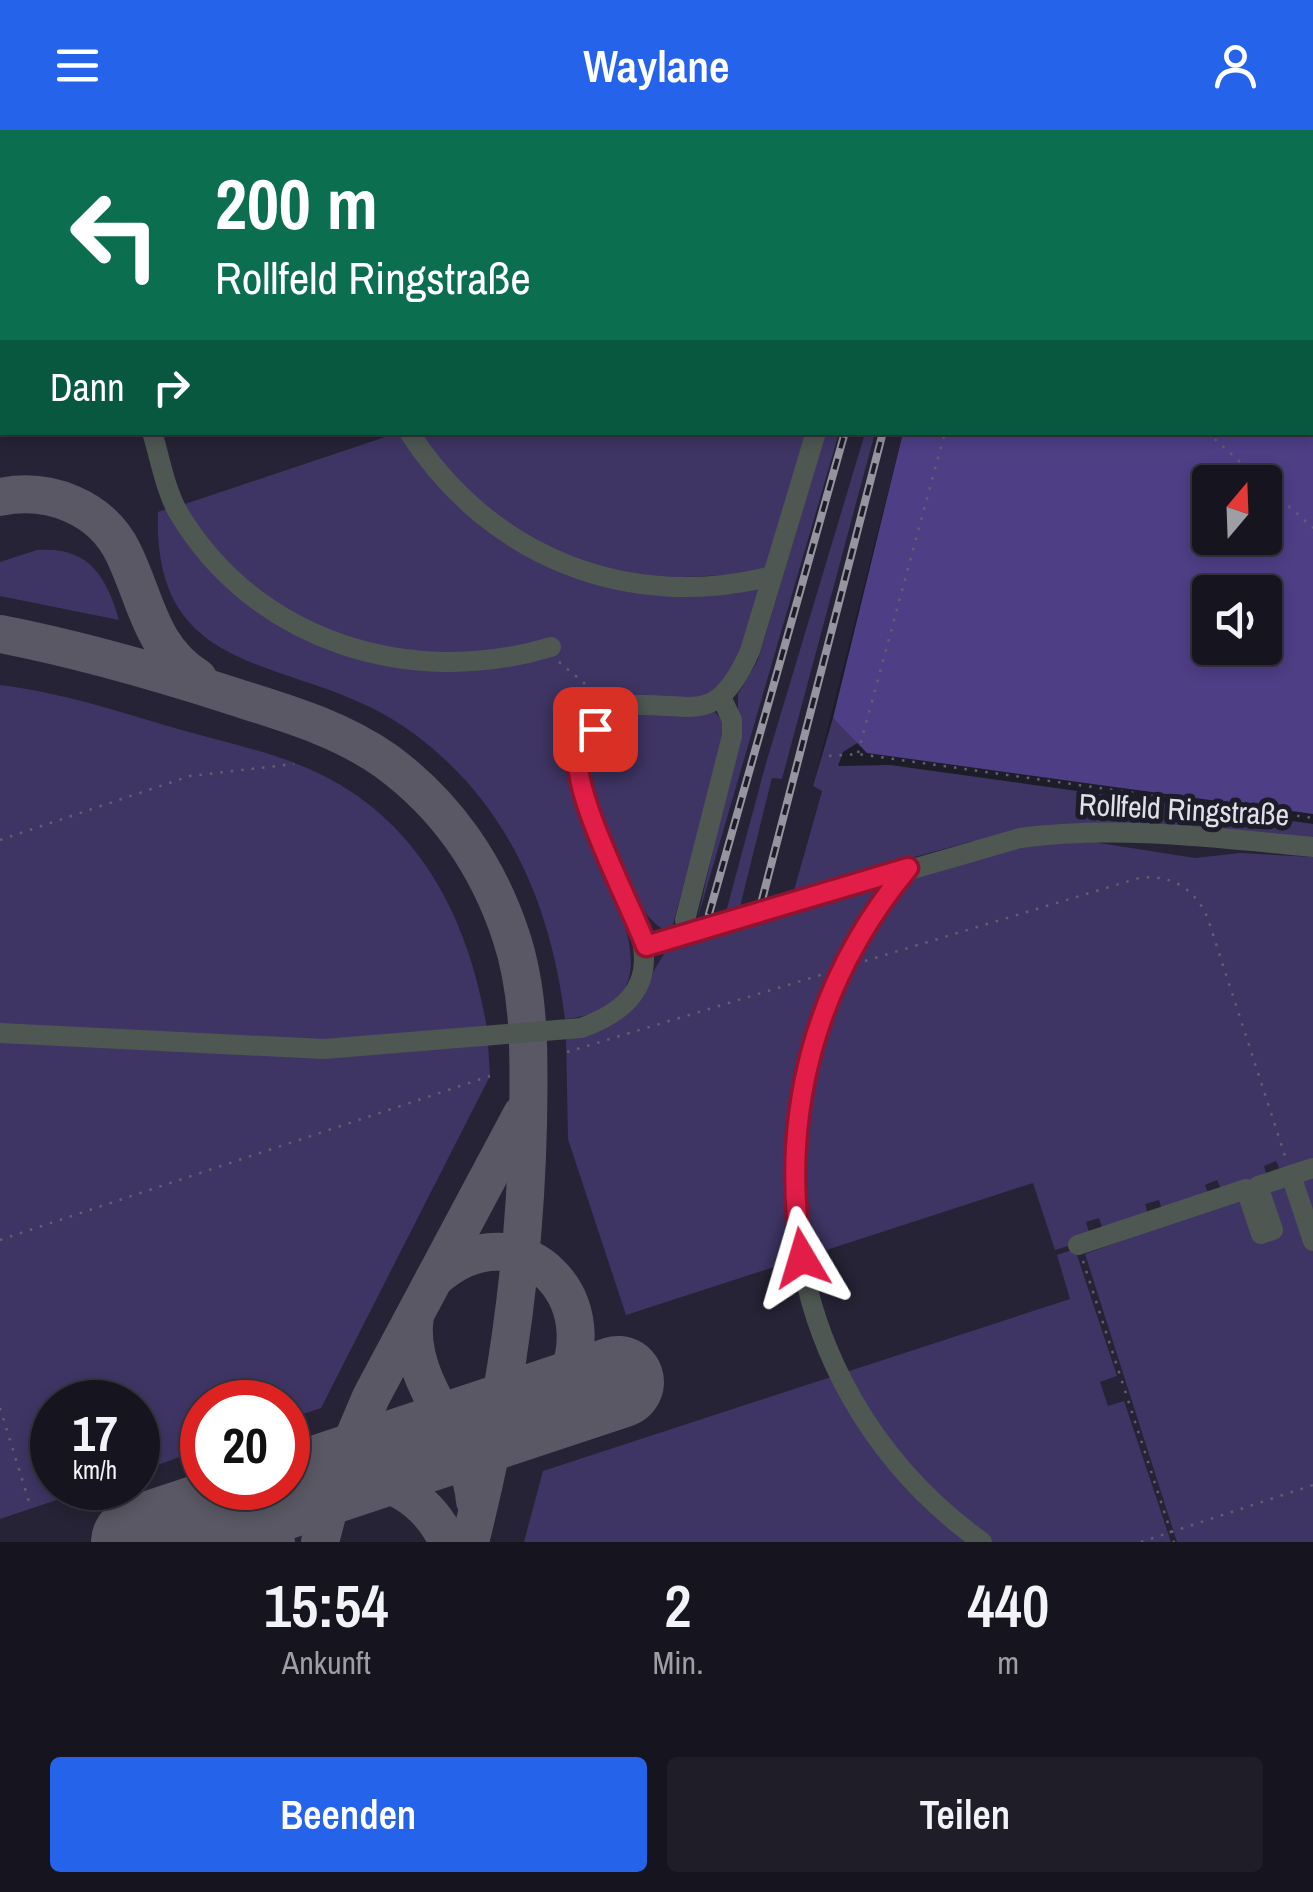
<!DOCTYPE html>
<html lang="de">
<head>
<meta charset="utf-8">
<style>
	body { margin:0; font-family:"Archivo Narrow",sans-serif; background:#1f1e28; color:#f1f3f6; height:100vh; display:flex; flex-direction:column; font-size:38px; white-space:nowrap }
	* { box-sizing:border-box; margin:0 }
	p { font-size:32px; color:#9e9fa4 }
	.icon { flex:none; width:55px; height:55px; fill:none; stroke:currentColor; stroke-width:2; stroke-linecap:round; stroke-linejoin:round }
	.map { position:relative; height:1412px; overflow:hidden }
	.panel { display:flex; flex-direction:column; background:#16151f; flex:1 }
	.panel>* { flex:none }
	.top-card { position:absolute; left:0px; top:0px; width:1315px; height:305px; box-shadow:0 5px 15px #0003,0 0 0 2px #35343d; background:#0b6e4f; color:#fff; overflow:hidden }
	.needle { width:65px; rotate:19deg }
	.fabs { position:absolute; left:1192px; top:335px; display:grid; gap:20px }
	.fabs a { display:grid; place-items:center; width:90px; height:90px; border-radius:10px; background:#16151f; box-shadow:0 5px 15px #0003,0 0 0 2px #35343d; font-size:50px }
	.speed { position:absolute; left:30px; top:1250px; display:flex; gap:20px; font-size:50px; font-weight:700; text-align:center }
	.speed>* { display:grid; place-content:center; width:130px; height:130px; border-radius:50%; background:#16151f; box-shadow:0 5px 15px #0003,0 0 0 2px #35343d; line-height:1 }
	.speed small { font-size:25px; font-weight:400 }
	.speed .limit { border:15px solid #d22; background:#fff; color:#111 }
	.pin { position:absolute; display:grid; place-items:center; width:85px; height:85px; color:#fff; margin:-42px; border-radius:20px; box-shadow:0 5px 15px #0006 }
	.me { position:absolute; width:110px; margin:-55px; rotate:353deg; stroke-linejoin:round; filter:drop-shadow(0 0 8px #0008) }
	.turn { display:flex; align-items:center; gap:35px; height:210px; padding:0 50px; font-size:45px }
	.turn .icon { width:130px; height:130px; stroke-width:2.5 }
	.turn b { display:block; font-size:70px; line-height:85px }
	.then { display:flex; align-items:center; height:95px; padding:0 50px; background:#0003; gap:20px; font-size:38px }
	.eta { display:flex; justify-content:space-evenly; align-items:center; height:170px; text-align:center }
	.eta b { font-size:60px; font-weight:600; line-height:70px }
	.action { display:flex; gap:20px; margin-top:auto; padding:20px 50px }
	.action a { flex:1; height:115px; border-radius:10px; background:#2563eb; color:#fff; font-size:40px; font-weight:600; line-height:115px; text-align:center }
	.action a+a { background:#1f1e28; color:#f1f3f6 }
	header { display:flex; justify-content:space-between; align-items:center; height:130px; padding:0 50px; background:#2563eb; color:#fff; font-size:45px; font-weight:600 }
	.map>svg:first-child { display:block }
	.built { fill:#262336; fill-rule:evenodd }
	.green { fill:#3e3564 }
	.forest { fill:#4e3e86; fill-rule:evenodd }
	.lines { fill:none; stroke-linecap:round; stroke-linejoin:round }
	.stream { stroke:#706398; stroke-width:4 }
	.taxiway { stroke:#595864; stroke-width:38 }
	.runway { stroke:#595864; stroke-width:92 }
	.path { stroke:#61606c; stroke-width:2.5; stroke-dasharray:2.5 8; stroke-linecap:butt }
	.minor { stroke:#4f5753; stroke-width:20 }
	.rail-casing { stroke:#95949f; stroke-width:8 }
	.rail { stroke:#1d1c29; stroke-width:4; stroke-dasharray:11; stroke-linecap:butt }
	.route-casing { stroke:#92132f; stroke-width:25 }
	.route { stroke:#e11d48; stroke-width:18 }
	.labels { text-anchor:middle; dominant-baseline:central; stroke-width:10; stroke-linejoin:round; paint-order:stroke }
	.street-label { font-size:30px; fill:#e1e0e9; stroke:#1d1c29 }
</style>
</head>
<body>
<header><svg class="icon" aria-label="menu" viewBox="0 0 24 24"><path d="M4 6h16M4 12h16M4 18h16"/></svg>Waylane<svg class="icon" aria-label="person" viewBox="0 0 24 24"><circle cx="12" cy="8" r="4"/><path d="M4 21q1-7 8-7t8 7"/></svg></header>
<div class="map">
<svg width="1313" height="1412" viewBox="0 0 1313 1412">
	<rect width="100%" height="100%" fill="#1d1c29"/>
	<g class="built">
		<path d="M0,0L726,2H2V302L829,303L703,768L839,303H865L766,633L740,777L772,648H782L875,303H903L813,656L822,660L794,759L806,756L890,635L1313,694V1412H0ZM52,1272H138V1358H52ZM202,1272H288V1358H202Z"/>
		<polygon points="962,0 1176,0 1177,2 962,2"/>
	</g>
	<g class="green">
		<polygon points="0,0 222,0 2,2 0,303"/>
		<polygon points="405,0 680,0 685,2 404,2"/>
		<path d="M397,303H406C487,432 617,482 765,450C751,494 743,563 687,569C663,572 640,566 616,570C596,583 572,604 569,629C559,699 716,873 565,889C551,775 508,673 413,603C303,521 152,560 158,382L172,377C256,513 402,568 555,520L553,514C409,556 255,508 179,376Z"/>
		<polygon points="414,303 808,303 767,443 618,450 492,393"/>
		<polygon points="825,303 839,303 697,791 738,608 738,564 758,530"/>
		<polygon points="865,303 875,303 782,649 772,648 740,777 726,782 766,633"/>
		<path d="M37,420C89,416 106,446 119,490L0,466V432Z"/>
		<path d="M0,555C60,562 120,582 178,599C227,613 279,623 324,646C423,696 470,794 487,899L324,911L0,895Z"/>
		<path d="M715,582L726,595L671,802C631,796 593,665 588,627L622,585Z"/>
		<polygon points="833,588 859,612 843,622 838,636 890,635 1313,694 1313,710 973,711 794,760 822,661 813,656"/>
		<polygon points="1093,712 1195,728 1240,723 1313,727 1313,1035 1282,1044 1276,1031 1264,1036 1268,1049 1223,1063 1217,1050 1205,1055 1210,1068 1163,1083 1159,1070 1145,1074 1149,1088 1104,1103 1099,1088 1086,1092 1091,1109 1055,1120 1033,1053 626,1185 568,1009 566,906 638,866 666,821 1022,715"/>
		<polygon points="0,911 488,914 490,946 321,1278 288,1289 288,1272 202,1272 202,1319 138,1342 138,1272 52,1272 52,1358 92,1358 0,1389"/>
		<polygon points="1313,1042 1313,1412 1177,1412 1085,1124"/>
		<polygon points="1075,1119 1117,1246 1100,1252 1108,1276 1124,1271 1171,1412 524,1412 543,1341 1070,1169 1057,1125"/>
	</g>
	<path class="forest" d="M1176,0H1313V684L867,623L833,588L903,303L1312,302V2ZM1210,352H1265V408H1210ZM1210,462H1265V518H1210Z"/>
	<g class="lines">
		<polyline class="stream" points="1312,75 1313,75"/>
		<g class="taxiway">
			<path d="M0,367C49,357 102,377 124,424C147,472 150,517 198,548"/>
			<path d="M0,504C77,519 151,540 226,564C282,582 338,597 386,631C446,675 488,736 511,806C531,866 529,932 528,994C525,1136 505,1274 470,1412"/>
			<path d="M434,1149C520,1070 624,1178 551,1275"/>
			<path d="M415,1185C404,1254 469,1304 475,1371"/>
			<path d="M337,1347C386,1344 427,1367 448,1412"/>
			<polyline points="205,1390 240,1392 276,1412"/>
			<polyline points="320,1412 337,1347 371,1267 522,984"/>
		</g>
		<polyline class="runway" points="137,1412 618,1252"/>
		<g class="path">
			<polyline points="728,0 733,2"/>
			<polyline points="782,0 784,2"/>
			<polyline points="1019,0 1021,2"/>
			<polyline points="11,2 19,0"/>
			<polyline points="1005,2 1008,0"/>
			<polyline points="1121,2 1129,0"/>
			<polyline points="0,6 2,5"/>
			<polyline points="1312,90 1313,90"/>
			<polyline points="1207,302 1262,352"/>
			<polyline points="1265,355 1313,398"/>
			<polyline points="559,532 602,568"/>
			<polyline points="858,623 945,302"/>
			<polyline points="829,626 858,624 1313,688"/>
			<polyline points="0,710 190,646 294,634"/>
			<path d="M865,831L1139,748C1171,744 1196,759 1208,789L1286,1029"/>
			<polyline points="567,922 824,844"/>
			<polyline points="0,1110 490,946"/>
			<polyline points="1083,1131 1174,1412"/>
			<polyline points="0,1278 31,1378"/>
			<polyline points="1141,1412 1313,1355"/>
		</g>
		<g class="minor">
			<polyline points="383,0 384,2"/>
			<polyline points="695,0 699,2"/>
			<polyline points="224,2 226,0"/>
			<polyline points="402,2 403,0"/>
			<polyline points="899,2 899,0"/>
			<path d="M152,302C160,328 165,359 178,382C255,512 411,559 551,517"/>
			<path d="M409,302C490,428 629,482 772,446"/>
			<path d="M908,738C735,945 758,1251 982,1412"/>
			<polyline points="685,790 732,606 732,590 722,569"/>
			<path d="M646,816L1020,708C1117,695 1216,708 1313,717"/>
			<path d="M0,903L324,919L581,898C760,835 487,663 619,576C691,569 714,602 750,521L816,302"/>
			<polyline points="1291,1045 1313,1111"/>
			<polyline points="1078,1115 1246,1059 1261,1104 1273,1100 1258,1056 1313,1038"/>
		</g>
		<defs>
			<g id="rail">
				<polyline points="945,2 946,0"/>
				<polyline points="976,2 977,0"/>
				<polyline points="762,770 883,302"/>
				<polyline points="709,784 845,302"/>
			</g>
		</defs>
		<use href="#rail" class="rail-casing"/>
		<use href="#rail" class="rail"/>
	</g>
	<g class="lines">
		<defs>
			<path id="route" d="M595,599C590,607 582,616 579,625C570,659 632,778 646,816L908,738C815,850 779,985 802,1128"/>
		</defs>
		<use href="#route" class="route-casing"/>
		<use href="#route" class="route"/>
	</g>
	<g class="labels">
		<g class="street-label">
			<text transform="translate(1184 679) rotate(3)">Rollfeld Ringstraße</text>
		</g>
	</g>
</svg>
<div class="fabs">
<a><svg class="needle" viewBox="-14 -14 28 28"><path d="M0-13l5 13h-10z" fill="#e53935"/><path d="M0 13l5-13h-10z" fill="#9e9fa4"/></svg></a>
<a><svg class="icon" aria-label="sound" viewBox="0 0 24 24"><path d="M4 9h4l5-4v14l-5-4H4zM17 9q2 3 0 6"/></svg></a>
</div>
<div class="speed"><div>17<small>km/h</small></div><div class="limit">20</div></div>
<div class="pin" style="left:595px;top:599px;background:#d93025"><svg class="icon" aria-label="arrive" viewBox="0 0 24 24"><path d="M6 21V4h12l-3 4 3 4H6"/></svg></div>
<svg class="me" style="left:802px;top:1128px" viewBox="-20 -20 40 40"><path d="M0-17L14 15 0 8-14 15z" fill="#e11d48" stroke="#fff" stroke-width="4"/></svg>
<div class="top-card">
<div class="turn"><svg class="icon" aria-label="left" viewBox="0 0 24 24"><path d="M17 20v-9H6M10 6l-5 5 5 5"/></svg><div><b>200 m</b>Rollfeld Ringstraße</div></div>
<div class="then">Dann<svg class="icon" aria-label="right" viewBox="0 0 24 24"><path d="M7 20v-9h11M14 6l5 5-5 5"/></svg></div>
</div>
</div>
<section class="panel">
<div class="eta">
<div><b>15:54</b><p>Ankunft</p></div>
<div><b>2</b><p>Min.</p></div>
<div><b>440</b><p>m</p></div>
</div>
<div class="action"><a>Beenden</a><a>Teilen</a></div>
</section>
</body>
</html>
